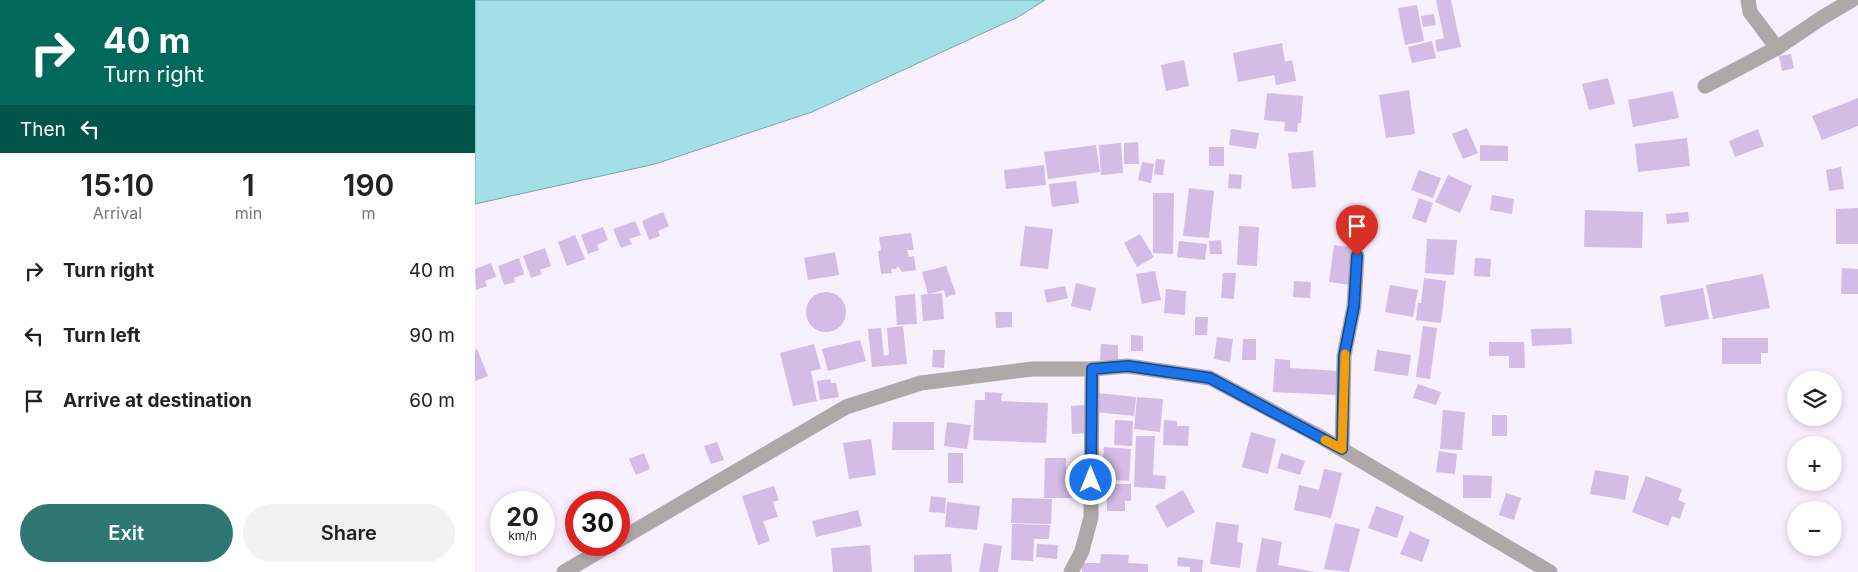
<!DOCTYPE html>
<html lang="en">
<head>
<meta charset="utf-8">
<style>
	body { margin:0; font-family:Inter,sans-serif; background:#f2f2f2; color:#222; height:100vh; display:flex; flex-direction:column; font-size:19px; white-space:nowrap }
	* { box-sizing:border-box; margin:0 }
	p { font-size:16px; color:#767676 }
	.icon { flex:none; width:28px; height:28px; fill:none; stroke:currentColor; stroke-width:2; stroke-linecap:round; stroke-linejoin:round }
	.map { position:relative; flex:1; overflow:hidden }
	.drawer { display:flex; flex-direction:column; background:#fff; width:475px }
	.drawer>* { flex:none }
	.guide { background:#00695c; color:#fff; overflow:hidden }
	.tools { position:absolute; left:1312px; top:371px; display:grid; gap:10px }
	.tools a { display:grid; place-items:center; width:55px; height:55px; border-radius:50%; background:#fff; box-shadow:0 2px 8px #0003; font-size:25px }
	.speed { position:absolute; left:15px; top:491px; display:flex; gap:10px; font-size:25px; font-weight:700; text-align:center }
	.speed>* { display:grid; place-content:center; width:65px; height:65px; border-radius:50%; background:#fff; box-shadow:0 2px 8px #0003; line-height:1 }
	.speed small { font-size:12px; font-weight:400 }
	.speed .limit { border:8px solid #d22; background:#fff; color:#111 }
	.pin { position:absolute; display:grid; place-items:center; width:42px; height:42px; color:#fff; margin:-51px -21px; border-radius:50% 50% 50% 0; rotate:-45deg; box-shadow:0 0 5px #0007 }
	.pin .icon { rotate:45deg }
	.me { position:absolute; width:55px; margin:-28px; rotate:0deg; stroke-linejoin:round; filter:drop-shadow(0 0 4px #0008) }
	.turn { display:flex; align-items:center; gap:18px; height:105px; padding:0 20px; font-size:22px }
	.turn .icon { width:65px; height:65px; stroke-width:2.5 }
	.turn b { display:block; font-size:35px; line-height:42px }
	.then { display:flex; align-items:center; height:48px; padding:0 20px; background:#0003; gap:10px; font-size:19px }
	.eta { display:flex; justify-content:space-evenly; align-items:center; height:85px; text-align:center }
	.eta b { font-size:30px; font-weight:600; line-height:35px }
	.action { display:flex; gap:10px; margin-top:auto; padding:10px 20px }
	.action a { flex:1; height:58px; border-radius:30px; background:#2f7773; color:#fff; font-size:20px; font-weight:600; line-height:58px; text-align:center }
	.action a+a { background:#f2f2f2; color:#222 }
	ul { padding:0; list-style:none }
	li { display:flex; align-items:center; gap:15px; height:65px; padding:0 20px }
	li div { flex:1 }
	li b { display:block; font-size:19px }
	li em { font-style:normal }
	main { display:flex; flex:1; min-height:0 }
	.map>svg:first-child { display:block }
	.water { fill:#a2dfe7; stroke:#7ba5ac }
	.building { fill:#d3bce6 }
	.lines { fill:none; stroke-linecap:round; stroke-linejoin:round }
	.minor { stroke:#b0a7a8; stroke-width:15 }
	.tertiary { stroke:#b0a7a8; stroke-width:15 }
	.route-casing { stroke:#114b97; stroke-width:12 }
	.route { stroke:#1a73e8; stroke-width:9 }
	.slow { stroke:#f59e0b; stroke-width:9 }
</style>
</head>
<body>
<main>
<section class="drawer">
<div class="guide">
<div class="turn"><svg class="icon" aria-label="right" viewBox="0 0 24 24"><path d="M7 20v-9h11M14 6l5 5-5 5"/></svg><div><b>40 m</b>Turn right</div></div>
<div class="then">Then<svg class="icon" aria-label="left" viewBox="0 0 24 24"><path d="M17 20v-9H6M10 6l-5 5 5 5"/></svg></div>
</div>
<div class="eta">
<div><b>15:10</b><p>Arrival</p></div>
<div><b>1</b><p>min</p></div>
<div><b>190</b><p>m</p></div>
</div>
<ul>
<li><svg class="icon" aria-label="right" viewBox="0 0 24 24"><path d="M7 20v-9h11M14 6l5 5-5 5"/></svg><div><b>Turn right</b></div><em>40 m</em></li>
<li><svg class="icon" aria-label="left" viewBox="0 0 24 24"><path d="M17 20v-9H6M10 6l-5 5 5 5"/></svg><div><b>Turn left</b></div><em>90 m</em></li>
<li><svg class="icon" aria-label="arrive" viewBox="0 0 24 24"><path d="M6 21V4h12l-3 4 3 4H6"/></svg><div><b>Arrive at destination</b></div><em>60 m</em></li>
</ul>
<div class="action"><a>Exit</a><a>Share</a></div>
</section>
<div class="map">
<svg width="1383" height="572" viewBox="0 0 1383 572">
	<rect width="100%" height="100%" fill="#f8efff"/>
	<polygon class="water" points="0,0 570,0 543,17 337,112 180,164 0,204"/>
	<g class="building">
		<polygon points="961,0 976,0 986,47 962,52 960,40 969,38"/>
		<polygon points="942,5 949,41 930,45 923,8"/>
		<polygon points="959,14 961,25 948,27 946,16"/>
		<polygon points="957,41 961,58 937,63 933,47"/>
		<polygon points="807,43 810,62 817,60 821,81 801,85 799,75 763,82 758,53"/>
		<polygon points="1316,54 1319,68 1307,71 1304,56"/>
		<polygon points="709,60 714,86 691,91 686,65"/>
		<polygon points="1133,78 1140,104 1114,110 1107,84"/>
		<polygon points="934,90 940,134 911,138 904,95"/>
		<polygon points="1198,91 1204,118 1158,127 1153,100"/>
		<polygon points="792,93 828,96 826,123 823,123 822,132 809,131 810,122 789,120"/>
		<polygon points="1383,98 1383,126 1347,140 1337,116"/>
		<polygon points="992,128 1003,153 988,159 977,134"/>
		<polygon points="756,129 784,133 781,149 754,145"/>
		<polygon points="1283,129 1289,146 1260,157 1254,141"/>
		<polygon points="1212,138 1215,166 1163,172 1160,144"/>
		<polygon points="663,142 664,164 649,164 649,143"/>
		<polygon points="646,143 648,173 626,175 624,145"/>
		<polygon points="621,145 625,172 573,179 569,152"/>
		<polygon points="1005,145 1033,146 1033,161 1005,161"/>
		<rect x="734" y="147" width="15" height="19"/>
		<polygon points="838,151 841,187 817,189 813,153"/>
		<polygon points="681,159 690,160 688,175 679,174"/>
		<polygon points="667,162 679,164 676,183 663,180"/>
		<polygon points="569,165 571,185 531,189 529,170"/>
		<polygon points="1366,167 1369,189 1354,191 1351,170"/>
		<polygon points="944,170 966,178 958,198 936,190"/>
		<polygon points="754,174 767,175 766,189 753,188"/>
		<polygon points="973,175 997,186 985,213 960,202"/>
		<polygon points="601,181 604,203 577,207 574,184"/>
		<polygon points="714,188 739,191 734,238 708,236"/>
		<polygon points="678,193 699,193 698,254 678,253"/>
		<polygon points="1017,195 1039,199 1037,214 1015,210"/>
		<polygon points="944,198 958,203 951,223 937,218"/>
		<polygon points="1383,208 1383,244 1361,244 1361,209"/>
		<polygon points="1110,210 1168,212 1167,248 1109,247"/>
		<polygon points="188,212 194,226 183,231 185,236 174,240 167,221"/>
		<polygon points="1213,212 1214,222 1192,224 1191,214"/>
		<polygon points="160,221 166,235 154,239 157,244 146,248 138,229"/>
		<polygon points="550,226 578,229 573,269 545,266"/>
		<polygon points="764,226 784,227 782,266 762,265"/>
		<polygon points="128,227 133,240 122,245 124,250 113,254 106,235"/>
		<polygon points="436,233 439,250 432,250 434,257 439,256 441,270 427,272 424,267 421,267 422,269 416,269 417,273 406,274 403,251 406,250 404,237"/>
		<polygon points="665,234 679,257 662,267 649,243"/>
		<polygon points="100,235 110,259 92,266 83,242"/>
		<polygon points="952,239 982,240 979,275 950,273"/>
		<polygon points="746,240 747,254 735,254 734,241"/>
		<polygon points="704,241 732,244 730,260 702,257"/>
		<polygon points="859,245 881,248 876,285 854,282"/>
		<polygon points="70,248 76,266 65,270 67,274 56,278 48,256"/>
		<polygon points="360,252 364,275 333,280 329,258"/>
		<polygon points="44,258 49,274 39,278 40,282 29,285 23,266"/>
		<polygon points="1000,258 1016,259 1015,277 999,276"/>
		<polygon points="16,263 21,277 10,281 12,286 1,290 0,269"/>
		<polygon points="471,266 481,294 471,297 469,290 453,294 467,293 469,319 448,321 446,295 453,294 447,272"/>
		<polygon points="1367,268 1383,269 1383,294 1366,294"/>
		<polygon points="680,271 686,300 667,304 661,274"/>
		<polygon points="748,273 761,273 759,299 746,298"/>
		<polygon points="1288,274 1295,308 1238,319 1231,285"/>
		<polygon points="949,278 971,281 966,323 941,320 943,303 946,303"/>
		<polygon points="819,281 836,282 835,298 818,297"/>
		<polygon points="601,283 621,288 616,311 596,306"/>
		<polygon points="915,285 943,290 938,317 910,312"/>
		<polygon points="590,286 593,298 572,303 569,290"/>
		<polygon points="1228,288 1234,319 1190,327 1185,296"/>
		<polygon points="691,289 711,291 710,315 689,313"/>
		<circle cx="351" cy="312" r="20"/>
		<polygon points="440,294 442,324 422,325 420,296"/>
		<polygon points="520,312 537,312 537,327 521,328"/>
		<polygon points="720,317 733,317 732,335 720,335"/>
		<polygon points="428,326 432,364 397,367 393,329 406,328 409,356 414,355 412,328"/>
		<polygon points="948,326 962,328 955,379 941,377"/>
		<polygon points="1096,328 1097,344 1057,346 1056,329"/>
		<polygon points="656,335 668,336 668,351 656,351"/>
		<polygon points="742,337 758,339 755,362 739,359"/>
		<polygon points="1247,338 1293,338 1293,353 1286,353 1286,364 1247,364"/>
		<polygon points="768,339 781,339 781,360 767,360"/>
		<polygon points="385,340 391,361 353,371 347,349"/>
		<polygon points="1014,342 1049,342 1050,368 1034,368 1034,356 1014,356"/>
		<polygon points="339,344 346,369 336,371 342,401 318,406 305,353"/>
		<polygon points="626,344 643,345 643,360 625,360"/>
		<polygon points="2,349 13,376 0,381 0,350"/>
		<polygon points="458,350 470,350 469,368 457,367"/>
		<polygon points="902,350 936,355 933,376 899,371"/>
		<polygon points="800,359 815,360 815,368 863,371 862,395 798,392"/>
		<polygon points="355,379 356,383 361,383 364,397 345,400 342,381"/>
		<polygon points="943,384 966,392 961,405 938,398"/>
		<polygon points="510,392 527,393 526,401 573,403 571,443 498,440 500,400 510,400"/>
		<polygon points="622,393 661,397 659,416 620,412"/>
		<polygon points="662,397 688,399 685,432 659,429"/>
		<polygon points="611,405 613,433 597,434 596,406"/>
		<polygon points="968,410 990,412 987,450 965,449"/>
		<rect x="1017" y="415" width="15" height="21"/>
		<polygon points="640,420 658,421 657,446 639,445"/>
		<polygon points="689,420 702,421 702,426 714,426 713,446 688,445"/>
		<polygon points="418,422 459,422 459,450 417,450"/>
		<polygon points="472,422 496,425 492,449 469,446"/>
		<polygon points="776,432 801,439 793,474 767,467"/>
		<polygon points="661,436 680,436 678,475 691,476 690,489 659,487"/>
		<polygon points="396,439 401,475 374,479 368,443"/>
		<polygon points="242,442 249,460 236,464 229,446"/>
		<polygon points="629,447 656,449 654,481 626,479"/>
		<polygon points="964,451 982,454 980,474 961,472"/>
		<polygon points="169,453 175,469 161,475 154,459"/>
		<rect x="473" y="453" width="15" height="30"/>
		<polygon points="806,453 830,461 825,475 802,468"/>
		<polygon points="570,458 591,458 591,477 608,477 607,498 569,498"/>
		<polygon points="849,469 867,473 856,518 819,510 824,485 844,490"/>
		<polygon points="1120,470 1154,476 1150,500 1115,494"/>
		<polygon points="988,475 1017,476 1016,498 988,498"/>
		<polygon points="1171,476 1207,489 1203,500 1210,503 1205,519 1197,516 1193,526 1157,512"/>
		<polygon points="632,484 656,484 656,501 650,501 650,511 632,511"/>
		<polygon points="299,486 304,500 298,502 303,517 288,521 295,541 283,545 267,496"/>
		<polygon points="708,490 720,512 692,528 680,506"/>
		<polygon points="1031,493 1046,498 1039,520 1024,515"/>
		<polygon points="456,496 471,498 470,513 454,512"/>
		<polygon points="537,498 577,499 576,524 536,523"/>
		<polygon points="472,502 505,506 502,530 470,527"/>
		<polygon points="901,506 929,516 922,538 893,528"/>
		<polygon points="383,510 387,526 341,537 337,521"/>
		<polygon points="741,522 764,525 762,542 768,543 765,568 735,564"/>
		<polygon points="860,523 885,529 874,572 849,569"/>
		<polygon points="537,524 575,525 574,539 559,539 558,561 536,560"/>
		<polygon points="935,531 955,540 947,562 925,554"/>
		<polygon points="787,538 807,542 803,565 840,572 781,572"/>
		<polygon points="509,543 527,546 523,572 504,572"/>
		<polygon points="562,544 583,545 582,559 561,557"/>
		<polygon points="395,545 397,572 358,572 356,548"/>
		<polygon points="476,554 477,572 439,572 439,555"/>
		<polygon points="626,554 654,555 653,563 673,564 673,572 607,572 607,563 625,563"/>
		<polygon points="703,557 728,560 727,572 715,572 715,567 702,566"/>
	</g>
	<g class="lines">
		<g class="minor">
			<polyline points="1273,0 1275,12 1302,48"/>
			<polyline points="1230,86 1302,48 1348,17 1377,0"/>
			<polyline points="867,449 869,356 879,306 882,256"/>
			<polyline points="596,572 607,551 616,517 617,369"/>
		</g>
		<g class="tertiary">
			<polyline points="144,540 371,407 446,383 557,369 617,369 653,366 735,378 844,436 1075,572"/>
			<polyline points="89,572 135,545"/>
		</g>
	</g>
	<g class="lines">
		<defs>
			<polyline id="route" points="616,480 617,369 653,366 735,378 867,449 869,356 879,306 882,256"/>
		</defs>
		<use href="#route" class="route-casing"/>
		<use href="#route" class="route"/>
		<polyline class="slow" points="850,440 867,449 870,354"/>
	</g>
</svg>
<div class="tools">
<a><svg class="icon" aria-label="layers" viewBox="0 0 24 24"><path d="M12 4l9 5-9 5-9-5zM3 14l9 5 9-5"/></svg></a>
<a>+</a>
<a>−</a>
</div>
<div class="speed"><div>20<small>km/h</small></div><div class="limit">30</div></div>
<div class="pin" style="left:882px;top:256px;background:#d93025"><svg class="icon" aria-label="arrive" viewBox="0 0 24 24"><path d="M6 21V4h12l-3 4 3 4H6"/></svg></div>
<svg class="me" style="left:616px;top:480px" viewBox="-20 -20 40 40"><circle r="17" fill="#1a73e8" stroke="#fff" stroke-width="3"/><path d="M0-11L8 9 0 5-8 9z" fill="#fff"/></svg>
</div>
</main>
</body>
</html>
